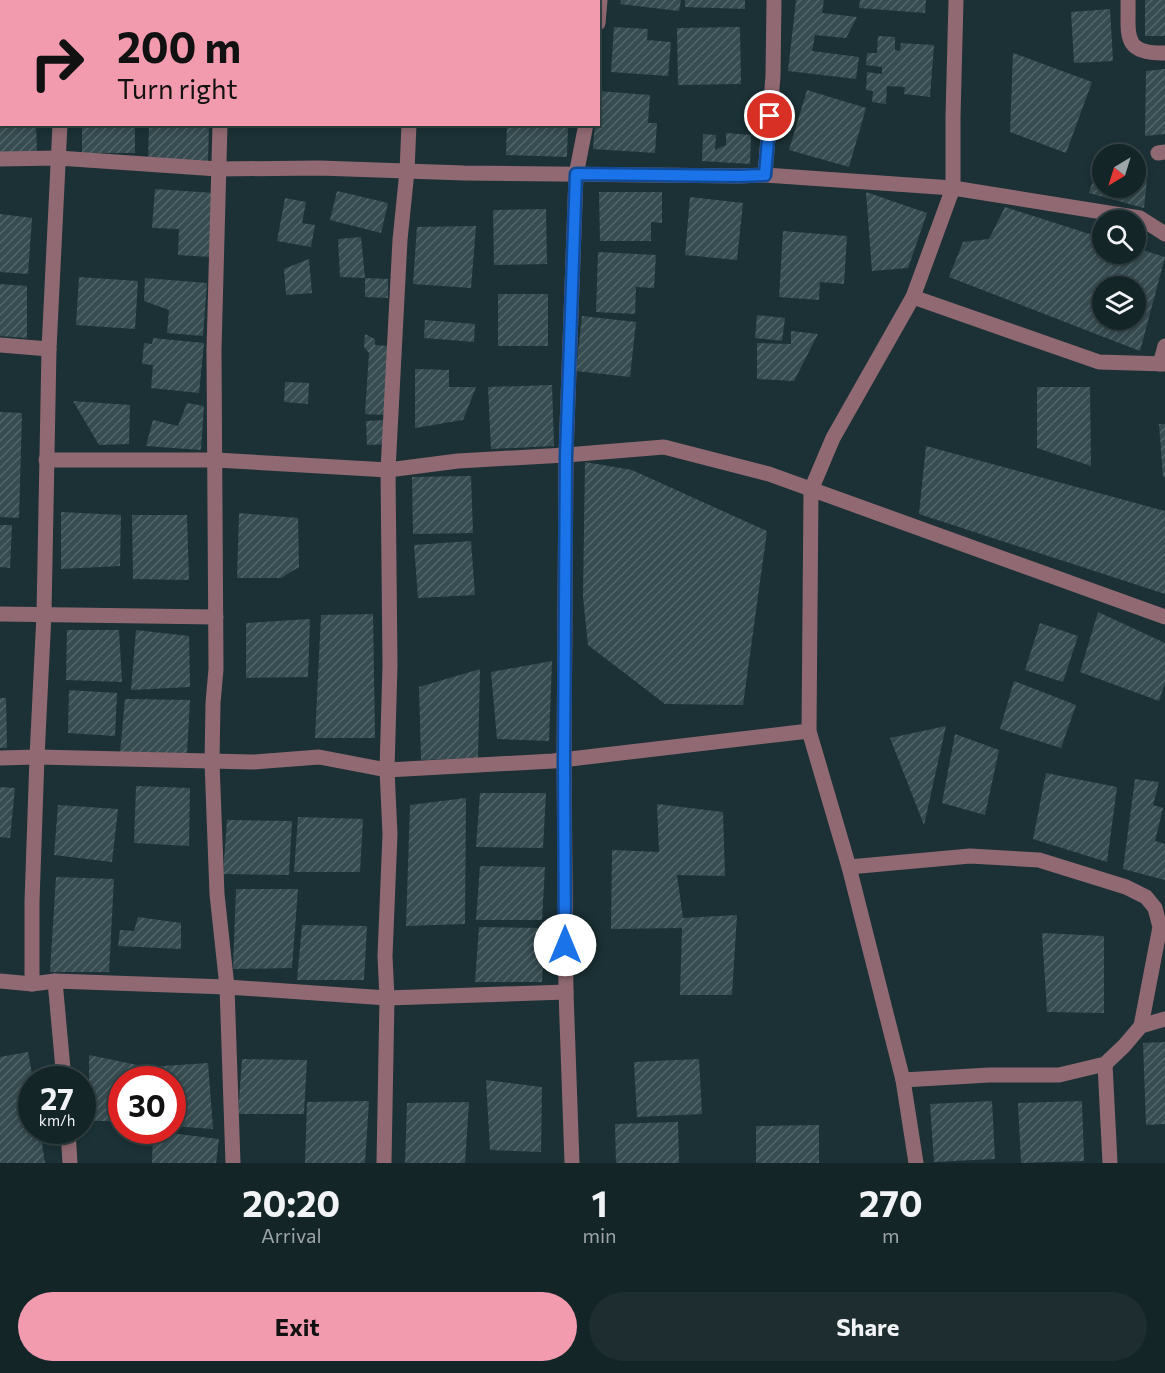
<!DOCTYPE html>
<html lang="en">
<head>
<meta charset="utf-8">
<style>
	body { margin:0; font-family:Commissioner,sans-serif; background:#1d2d30; color:#f1f3f6; height:100vh; display:flex; flex-direction:column; font-size:22px; white-space:nowrap }
	* { box-sizing:border-box; margin:0 }
	p { font-size:20px; color:#9da5a8 }
	.icon { flex:none; width:33px; height:33px; fill:none; stroke:currentColor; stroke-width:2; stroke-linecap:round; stroke-linejoin:round }
	.map { position:relative; height:1163px; overflow:hidden }
	.details { display:flex; flex-direction:column; background:#142528; flex:1 }
	.details>* { flex:none }
	.top-card { position:absolute; left:0px; top:0px; width:600px; height:126px; box-shadow:0 3px 9px #0003,0 0 0 2px #334245; background:#f29aae; color:#111; overflow:hidden }
	.needle { width:39px; rotate:218deg }
	.tools { position:absolute; left:1092px; top:144px; display:grid; gap:12px }
	.tools a { display:grid; place-items:center; width:54px; height:54px; border-radius:50%; background:#142528; box-shadow:0 3px 9px #0003,0 0 0 2px #334245; font-size:30px }
	.speed { position:absolute; left:18px; top:1066px; display:flex; gap:12px; font-size:30px; font-weight:700; text-align:center }
	.speed>* { display:grid; place-content:center; width:78px; height:78px; border-radius:50%; background:#142528; box-shadow:0 3px 9px #0003,0 0 0 2px #334245; line-height:1 }
	.speed small { font-size:15px; font-weight:400 }
	.speed .limit { border:9px solid #d22; background:#fff; color:#111 }
	.pin { position:absolute; display:grid; place-items:center; width:51px; height:51px; color:#fff; margin:-26px; border:3px solid #fff; border-radius:50%; box-shadow:0 2px 6px #0007 }
	.me { position:absolute; width:66px; margin:-33px; rotate:0deg; stroke-linejoin:round; filter:drop-shadow(0 0 4px #0008) }
	.turn { display:flex; align-items:center; gap:21px; height:126px; padding:0 18px; font-size:27px }
	.turn .icon { width:78px; height:78px; stroke-width:2.5 }
	.turn b { display:block; font-size:42px; line-height:51px }
	.eta { display:flex; justify-content:space-evenly; align-items:center; height:102px; text-align:center }
	.eta b { font-size:36px; font-weight:700; line-height:42px }
	.action { display:flex; gap:12px; margin-top:auto; padding:12px 18px }
	.action a { flex:1; height:69px; border-radius:36px; background:#f29aae; color:#111; font-size:24px; font-weight:700; line-height:69px; text-align:center }
	.action a+a { background:#1d2d30; color:#f1f3f6 }
	.map>svg:first-child { display:block }
	.building { fill:url(#building-hatch); fill-rule:evenodd }
	.lines { fill:none; stroke-linecap:round; stroke-linejoin:round }
	.minor { stroke:#916972; stroke-width:15 }
	.route-casing { stroke:#114b97; stroke-width:15 }
	.route { stroke:#1a73e8; stroke-width:10 }
</style>
</head>
<body>
<div class="map">
<svg width="1165" height="1163" viewBox="0 0 1165 1163">
	<defs>
		<pattern id="building-hatch" width="6" height="6" patternUnits="userSpaceOnUse" patternTransform="scale(1.5)"><rect width="6" height="6" fill="#364c50"/><path d="M-1 1l2-2M0 6l6-6M5 7l2-2" fill="none" stroke="#53666a"/></pattern>
	</defs>
	<rect width="100%" height="100%" fill="#1b3135"/>
	<g class="building">
		<polygon points="621,0 681,0 679,11 620,4"/>
		<polygon points="685,0 745,0 745,9 685,7"/>
		<polygon points="796,0 824,0 822,13 857,17 846,38 815,35 812,51 859,57 856,79 788,71"/>
		<polygon points="860,0 926,0 925,13 859,8"/>
		<rect x="1145" y="0" width="20" height="36"/>
		<polygon points="1110,9 1113,61 1074,63 1071,12"/>
		<polygon points="614,27 648,29 647,40 671,42 668,76 611,72"/>
		<polygon points="740,27 741,84 678,85 677,28"/>
		<polygon points="878,36 895,37 895,50 900,51 901,43 934,45 930,97 904,94 905,87 887,86 886,104 872,102 873,91 866,90 867,72 882,74 882,67 866,65 867,53 877,53"/>
		<polygon points="1013,53 1092,82 1066,153 1010,132"/>
		<polygon points="1165,69 1165,134 1145,136 1146,71"/>
		<polygon points="807,90 866,108 849,167 789,150"/>
		<polygon points="598,91 650,95 648,123 657,123 655,153 593,149 595,124 598,124"/>
		<polygon points="0,124 36,124 37,152 0,152"/>
		<polygon points="82,124 135,126 135,153 82,153"/>
		<polygon points="167,124 209,124 208,162 148,160 149,127 167,127"/>
		<polygon points="507,124 568,124 567,157 506,155"/>
		<polygon points="726,133 751,135 750,164 702,161 703,134 716,135 715,150 726,145"/>
		<polygon points="1100,160 1102,161 1102,188 1136,188 1136,167 1148,170 1144,208 1089,193"/>
		<polygon points="155,189 214,193 210,257 178,255 179,229 152,228"/>
		<polygon points="337,191 388,203 381,233 330,220"/>
		<polygon points="599,192 662,192 662,223 651,222 651,241 600,241"/>
		<polygon points="866,192 927,213 908,268 872,271"/>
		<polygon points="690,197 743,203 737,260 685,255"/>
		<polygon points="285,198 306,202 302,223 315,225 311,247 277,241"/>
		<path d="M1005,207L1102,238V254H1136V248L1165,257L1140,351L949,277L963,242L989,239ZM1102,286H1136V320H1102Z"/>
		<polygon points="546,209 547,264 494,265 493,210"/>
		<polygon points="0,214 32,218 28,274 0,272"/>
		<polygon points="476,226 471,288 413,284 417,227"/>
		<polygon points="783,231 847,236 844,284 820,282 819,300 779,297"/>
		<polygon points="361,237 365,278 340,277 338,239"/>
		<polygon points="598,252 656,255 654,288 636,287 635,314 596,312"/>
		<polygon points="309,259 312,293 286,295 284,269"/>
		<polygon points="79,277 138,281 135,329 76,325"/>
		<polygon points="145,278 207,283 203,336 167,333 169,310 144,301"/>
		<polygon points="365,278 388,279 388,298 365,297"/>
		<polygon points="0,284 27,286 27,338 0,336"/>
		<rect x="498" y="294" width="50" height="52"/>
		<polygon points="757,315 785,318 782,341 755,338"/>
		<polygon points="582,316 636,322 630,377 576,371"/>
		<polygon points="425,320 475,324 474,342 424,338"/>
		<polygon points="791,331 818,334 794,381 757,379 757,343 791,344"/>
		<polygon points="365,334 375,339 375,345 388,346 384,415 365,414 369,353 364,347"/>
		<polygon points="153,338 204,343 199,393 151,388 153,365 142,364 144,343 152,344"/>
		<polygon points="415,369 449,370 449,387 476,387 463,420 415,428"/>
		<polygon points="285,382 309,383 308,404 284,402"/>
		<polygon points="552,385 554,446 491,449 488,387"/>
		<polygon points="1037,387 1090,387 1091,466 1037,448"/>
		<polygon points="73,401 130,405 129,444 99,445"/>
		<polygon points="187,403 204,406 201,450 146,446 153,420 178,426"/>
		<polygon points="0,412 22,413 19,518 0,517"/>
		<polygon points="388,420 389,444 367,445 366,421"/>
		<polygon points="1159,424 1165,424 1165,477 1163,477"/>
		<polygon points="926,446 1165,511 1165,594 919,514"/>
		<polygon points="585,462 632,470 767,531 743,705 665,704 588,645 583,597"/>
		<polygon points="471,476 473,533 413,534 412,477"/>
		<polygon points="61,512 121,515 120,566 61,569"/>
		<polygon points="239,513 298,518 299,567 281,578 237,578"/>
		<polygon points="132,515 187,515 189,580 133,579"/>
		<polygon points="0,525 12,525 10,568 0,567"/>
		<polygon points="471,541 475,595 418,598 414,545"/>
		<polygon points="1098,612 1165,643 1165,683 1159,701 1080,672"/>
		<polygon points="373,614 375,738 315,738 321,615"/>
		<polygon points="310,619 308,677 246,678 246,623"/>
		<polygon points="1040,623 1078,636 1063,682 1025,670"/>
		<polygon points="67,630 119,630 122,682 66,680"/>
		<polygon points="136,630 189,636 190,687 131,690"/>
		<polygon points="552,661 549,741 497,739 491,672"/>
		<polygon points="480,669 478,758 421,760 419,687"/>
		<polygon points="1014,681 1076,705 1061,748 1000,729"/>
		<polygon points="69,690 117,693 115,736 68,733"/>
		<polygon points="0,698 6,698 7,748 0,748"/>
		<polygon points="125,699 190,700 187,754 120,753"/>
		<polygon points="946,726 924,825 890,738"/>
		<polygon points="955,734 999,750 985,815 942,803"/>
		<polygon points="1046,773 1117,787 1107,862 1033,839"/>
		<polygon points="1135,779 1159,782 1153,805 1163,808 1155,841 1165,844 1165,880 1123,869"/>
		<polygon points="136,786 190,788 189,846 134,843"/>
		<polygon points="0,787 15,788 10,838 0,837"/>
		<polygon points="480,793 546,793 543,848 476,847"/>
		<polygon points="466,798 465,924 406,926 410,805"/>
		<polygon points="657,804 723,812 725,876 677,875 683,918 737,915 732,995 680,995 682,928 611,929 612,850 659,852"/>
		<polygon points="58,805 118,809 112,862 54,855"/>
		<polygon points="298,817 363,819 360,872 294,872"/>
		<polygon points="227,820 292,821 289,875 223,874"/>
		<polygon points="480,866 545,867 542,920 476,920"/>
		<polygon points="56,877 114,879 109,972 50,972"/>
		<polygon points="236,889 298,889 292,968 233,969"/>
		<polygon points="138,917 181,923 181,949 118,946 120,930 134,931"/>
		<polygon points="302,925 367,926 364,980 297,980"/>
		<polygon points="479,927 545,928 542,982 475,982"/>
		<polygon points="1042,933 1104,936 1104,1013 1047,1012"/>
		<polygon points="1165,1042 1165,1124 1146,1125 1143,1043"/>
		<polygon points="28,1052 33,1080 32,1080 32,1131 40,1131 45,1163 0,1163 0,1057"/>
		<polygon points="89,1055 147,1067 147,1080 122,1080 122,1121 89,1121"/>
		<polygon points="242,1059 307,1060 304,1114 238,1114"/>
		<polygon points="699,1059 702,1114 637,1117 634,1062"/>
		<polygon points="208,1063 213,1129 172,1126 172,1080 149,1080 147,1067"/>
		<polygon points="486,1080 542,1087 541,1152 490,1150"/>
		<polygon points="369,1101 365,1163 305,1163 307,1102"/>
		<polygon points="992,1101 995,1159 934,1162 930,1104"/>
		<polygon points="1082,1101 1084,1161 1021,1163 1018,1103"/>
		<polygon points="469,1102 465,1163 405,1163 407,1103"/>
		<polygon points="678,1122 679,1163 616,1163 615,1124"/>
		<polygon points="819,1125 819,1163 756,1163 756,1126"/>
		<polygon points="153,1131 219,1139 216,1163 152,1163"/>
	</g>
	<g class="lines">
		<g class="minor">
			<path d="M1128,0C1129,34 1121,54 1165,53"/>
			<polyline points="68,2 68,0"/>
			<polyline points="226,2 226,0"/>
			<polyline points="416,2 416,0"/>
			<polyline points="598,23 600,0"/>
			<polyline points="220,124 214,350 216,669 213,703 212,762 217,894 227,987 233,1163"/>
			<polyline points="1158,153 1165,152"/>
			<polyline points="0,159 58,158 218,169 319,168 464,173 739,176 765,175 953,188 1140,218 1165,234"/>
			<polyline points="765,175 773,76 774,0"/>
			<polyline points="913,297 1099,362 1165,364"/>
			<polyline points="0,345 49,349"/>
			<polyline points="1160,364 1165,346"/>
			<polyline points="46,460 216,460 388,470 458,461 566,455 664,447 769,474 1165,617"/>
			<polyline points="0,614 216,617"/>
			<polyline points="0,758 37,757 253,762 319,757 387,770 553,761 809,731"/>
			<polyline points="849,867 970,856 1039,860 1126,887 1146,897 1155,908 1160,927 1141,1026"/>
			<polyline points="0,981 32,984 55,981 227,987 387,998 566,992"/>
			<polyline points="55,981 64,1080"/>
			<polyline points="32,984 32,902 37,757 44,614 49,349 60,124"/>
			<polyline points="1105,1064 1110,1163"/>
			<polyline points="903,1080 989,1075 1059,1075 1105,1064 1124,1046 1141,1026 1165,1019"/>
			<polyline points="68,1131 70,1163"/>
			<polyline points="384,1163 387,998 385,956 390,834 387,770 390,665 388,470 400,240 407,171 409,124"/>
			<polyline points="572,1163 566,992 564,760 566,455 576,175 586,124"/>
			<polyline points="916,1163 903,1080 849,867 809,731 811,490 833,438 913,297 953,188 953,117 956,0"/>
		</g>
	</g>
	<g class="lines">
		<defs>
			<polyline id="route" points="565,945 564,760 566,455 576,174 739,176 765,175 770,116"/>
		</defs>
		<use href="#route" class="route-casing"/>
		<use href="#route" class="route"/>
	</g>
</svg>
<div class="tools">
<a><svg class="needle" viewBox="-14 -14 28 28"><path d="M0-13l5 13h-10z" fill="#e53935"/><path d="M0 13l5-13h-10z" fill="#9da5a8"/></svg></a>
<a><svg class="icon" aria-label="search" viewBox="0 0 24 24"><circle cx="10" cy="10" r="6"/><path d="M15 15l6 6"/></svg></a>
<a><svg class="icon" aria-label="layers" viewBox="0 0 24 24"><path d="M12 4l9 5-9 5-9-5zM3 14l9 5 9-5"/></svg></a>
</div>
<div class="speed"><div>27<small>km/h</small></div><div class="limit">30</div></div>
<div class="pin" style="left:770px;top:116px;background:#d93025"><svg class="icon" aria-label="arrive" viewBox="0 0 24 24"><path d="M6 21V4h12l-3 4 3 4H6"/></svg></div>
<svg class="me" style="left:565px;top:945px" viewBox="-20 -20 40 40"><circle r="19" fill="#fff"/><path d="M0-13L10 11 0 6-10 11z" fill="#1a73e8"/></svg>
<div class="top-card">
<div class="turn"><svg class="icon" aria-label="right" viewBox="0 0 24 24"><path d="M7 20v-9h11M14 6l5 5-5 5"/></svg><div><b>200 m</b>Turn right</div></div>
</div>
</div>
<section class="details">
<div class="eta">
<div><b>20:20</b><p>Arrival</p></div>
<div><b>1</b><p>min</p></div>
<div><b>270</b><p>m</p></div>
</div>
<div class="action"><a>Exit</a><a>Share</a></div>
</section>
</body>
</html>
